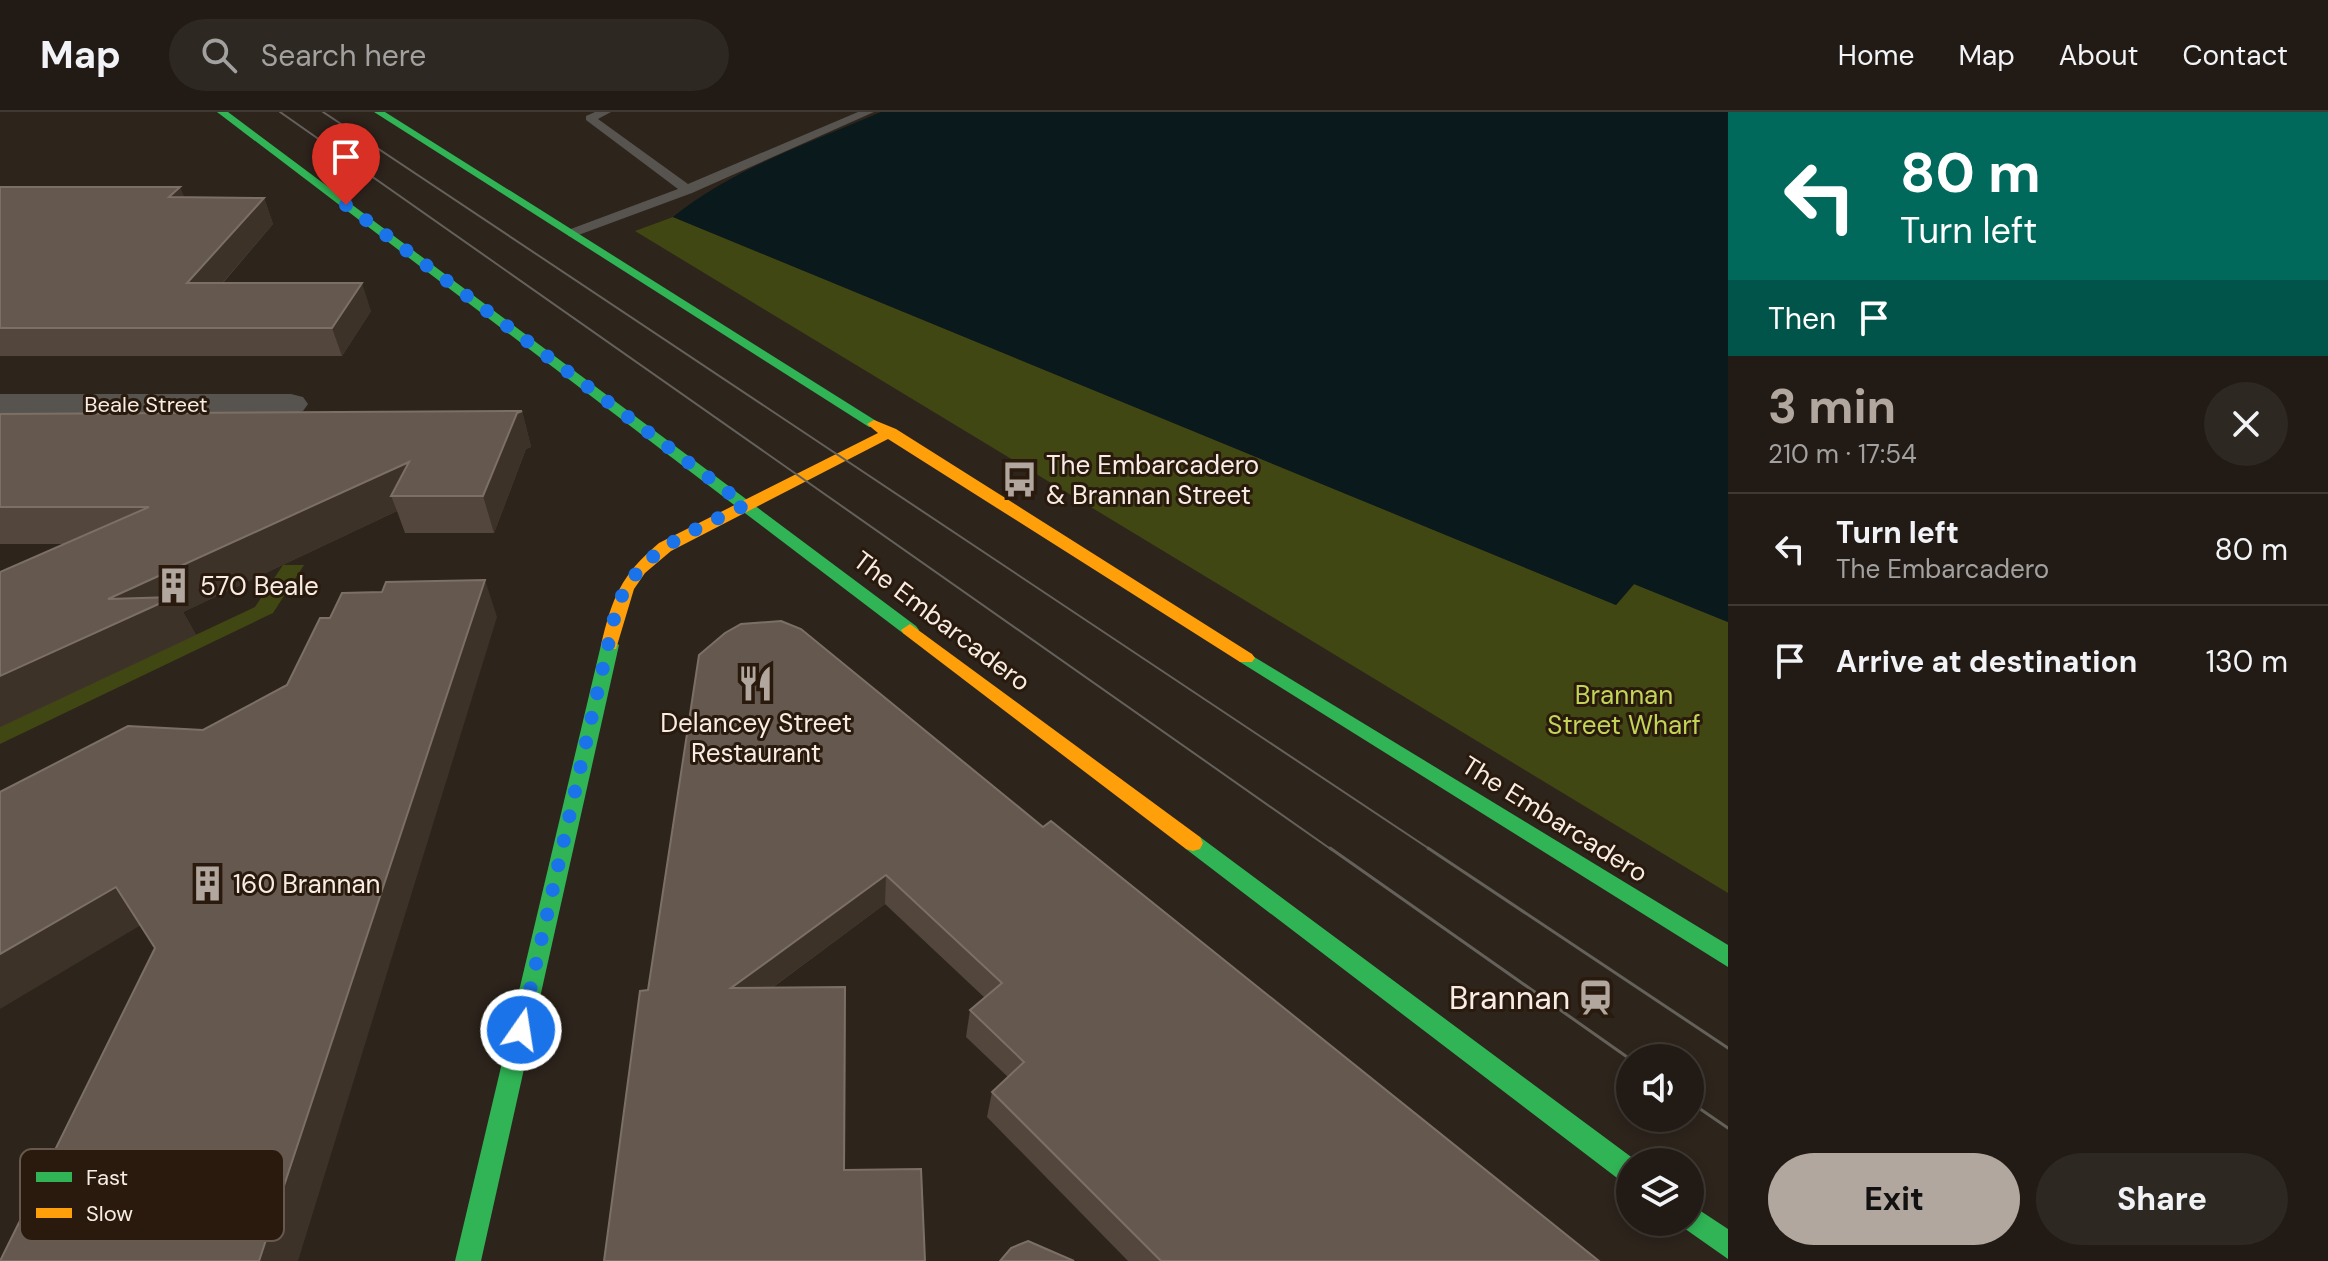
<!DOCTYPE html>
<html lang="en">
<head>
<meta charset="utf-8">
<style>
	body { margin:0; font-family:"DM Sans",sans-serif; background:#2e2822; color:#f1f3f6; height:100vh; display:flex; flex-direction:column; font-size:30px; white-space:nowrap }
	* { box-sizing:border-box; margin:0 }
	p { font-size:26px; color:#a2a1a0 }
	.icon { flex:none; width:44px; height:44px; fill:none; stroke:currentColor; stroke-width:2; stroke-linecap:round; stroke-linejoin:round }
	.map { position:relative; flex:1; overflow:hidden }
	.side { display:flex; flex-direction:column; background:#221b15; width:600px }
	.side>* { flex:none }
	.guide { background:#00695c; color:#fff; overflow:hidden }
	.controls { position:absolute; left:1616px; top:932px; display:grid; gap:16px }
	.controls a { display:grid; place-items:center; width:88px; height:88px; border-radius:50%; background:#221b15; box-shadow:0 4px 12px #0003,0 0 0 2px #3f3934; font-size:40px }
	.pin { position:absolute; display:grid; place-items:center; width:68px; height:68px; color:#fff; margin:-82px -34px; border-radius:50% 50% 50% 0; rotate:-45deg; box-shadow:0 0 8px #0007 }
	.pin .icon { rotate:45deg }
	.me { position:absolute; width:88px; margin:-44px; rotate:13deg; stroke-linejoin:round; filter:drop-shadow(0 0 6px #0008) }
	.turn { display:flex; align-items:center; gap:28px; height:168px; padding:0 40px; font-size:36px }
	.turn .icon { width:104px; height:104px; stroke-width:2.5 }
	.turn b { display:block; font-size:56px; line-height:68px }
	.then { display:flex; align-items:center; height:76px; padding:0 40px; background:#0003; gap:16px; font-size:30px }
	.round { display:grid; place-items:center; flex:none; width:84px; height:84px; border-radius:42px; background:#2e2822 }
	.headline { display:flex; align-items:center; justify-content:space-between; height:136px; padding:0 40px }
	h1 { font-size:48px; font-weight:700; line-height:60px; color:#b1a79e }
	.action { display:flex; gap:16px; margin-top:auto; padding:16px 40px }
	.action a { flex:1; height:92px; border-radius:48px; background:#b1a79e; color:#111; font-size:32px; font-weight:700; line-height:92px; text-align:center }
	.action a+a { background:#2e2822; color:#f1f3f6 }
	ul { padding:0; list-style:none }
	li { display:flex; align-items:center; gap:24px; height:112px; padding:0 40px; border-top:2px solid #3f3934 }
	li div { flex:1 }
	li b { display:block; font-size:30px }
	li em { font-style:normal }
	header { display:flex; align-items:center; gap:48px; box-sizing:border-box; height:112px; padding:0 40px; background:#221b15; border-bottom:2px solid #3f3934 }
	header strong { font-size:38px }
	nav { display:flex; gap:44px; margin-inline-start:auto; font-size:28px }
	.search { width:560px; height:72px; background:#2e2822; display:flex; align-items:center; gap:20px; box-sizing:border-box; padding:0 28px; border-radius:44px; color:#a2a1a0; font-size:30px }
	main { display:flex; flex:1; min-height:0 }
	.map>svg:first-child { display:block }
	.green { fill:#414712 }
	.water { fill:#0a191b }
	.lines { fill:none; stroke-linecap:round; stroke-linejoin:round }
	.lane { fill:#575450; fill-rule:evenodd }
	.street { fill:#575450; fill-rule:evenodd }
	.fast { fill:#30b455; fill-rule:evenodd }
	.slow { fill:#ff9f0a; fill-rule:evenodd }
	.tram-far1 { stroke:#64605a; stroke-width:2 }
	.tram { stroke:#64605a; stroke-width:3 }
	.wall { fill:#53473d }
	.shaded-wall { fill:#3d3228 }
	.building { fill:#65594f; stroke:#7c7066; stroke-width:2 }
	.route { stroke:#1a73e8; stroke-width:14; stroke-dasharray:0 25.2 }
	.labels { text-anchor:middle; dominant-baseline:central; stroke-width:6; stroke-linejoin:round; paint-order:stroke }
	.far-street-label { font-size:22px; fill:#f8ede4; stroke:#291a0d }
	.poi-label { font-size:26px; fill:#f8ede4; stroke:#291a0d; text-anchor:start }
	.street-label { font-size:26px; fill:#f8ede4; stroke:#291a0d }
	.park-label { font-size:26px; fill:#c2d557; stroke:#291a0d }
	.near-poi-label { font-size:32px; fill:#f8ede4; stroke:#291a0d; text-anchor:end }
	.key { fill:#291a0d; stroke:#67594e; stroke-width:2 }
	.key-label { font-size:22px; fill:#f8ede4 }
</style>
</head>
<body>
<header>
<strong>Map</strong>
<div class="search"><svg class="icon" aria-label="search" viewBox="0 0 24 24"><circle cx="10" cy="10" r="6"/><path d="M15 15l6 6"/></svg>Search here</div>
<nav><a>Home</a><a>Map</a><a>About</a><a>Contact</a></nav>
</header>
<main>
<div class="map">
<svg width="1728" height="1149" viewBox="0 0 1728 1149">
	<rect width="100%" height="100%" fill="#2d241c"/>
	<g class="green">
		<polygon points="673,105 1616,493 1634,472 1728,510 1728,781 635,119"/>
		<polygon points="283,453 304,453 273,501 0,632 0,615 255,495"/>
	</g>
	<path class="water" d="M881,0H1728V510L1634,472L1616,493L673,105C734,56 810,31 881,0Z"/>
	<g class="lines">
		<polygon class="lane" points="595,0 611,0 598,7 688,72 858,0 874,0 692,81 573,125 568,124 568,118 678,77 586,8 586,4"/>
		<polygon class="street" points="0,282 291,282 303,285 308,292 303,299 291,302 0,302"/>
		<g class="fast">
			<polygon points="217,0 228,0 916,514 919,518 916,522 904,522"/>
			<polygon points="374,0 385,0 881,312 879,315 869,315"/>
			<polygon points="610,527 619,533 481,1149 455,1149 601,533"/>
			<polygon points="1246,540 1728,833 1728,855 1240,550 1237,546"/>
			<polygon points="1193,723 1200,725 1638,1050 1630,1050 1630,1073 1621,1069 1186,737 1183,731 1186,725"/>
			<polygon points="1690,1092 1728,1117 1728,1147 1681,1114 1679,1110 1690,1110"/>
		</g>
		<g class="slow">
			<path d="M874,308L896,317L1252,542L1255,546L1252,550H1240L888,327L671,439L645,461L634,477L616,537H604L601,533C612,486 621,463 659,431L878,321L867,312Z"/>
			<polygon points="910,512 1200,725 1203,731 1200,737 1193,739 1186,737 904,522 901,518"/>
		</g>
		<g class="tram-far1">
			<polyline points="280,0 1332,738"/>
			<polyline points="323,0 1431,738"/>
		</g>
		<g class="tram">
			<polyline points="1330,736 1630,947"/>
			<polyline points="1428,736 1728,936"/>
			<polyline points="1690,990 1728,1016"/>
		</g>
	</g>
	<g class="wall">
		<polygon points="0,75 184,85 264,86 273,112 223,171 371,199 342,244 0,244"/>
		<polygon points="522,299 531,335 526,337 494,421 405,421 397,399 183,500 196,523 0,615 0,460 64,432 0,432 0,302"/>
		<polygon points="699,543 1043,715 1599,1149 1128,1149 987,1005 992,980 1008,965 966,925 970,898 985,886 885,792 772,876 845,875 845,1058 925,1149 648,878"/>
	</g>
	<g class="shaded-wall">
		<polygon points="180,75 191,100 169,85"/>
		<polygon points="264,86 273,112 199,198 187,171"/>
		<polygon points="362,171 371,199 342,244 332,216"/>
		<polygon points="522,299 531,335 526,337 494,421 483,384 517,301"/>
		<polygon points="409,350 391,384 397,399 183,500 196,523 0,615 0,564 108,487"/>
		<polygon points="485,468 497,505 298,1149 259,1149"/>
		<polygon points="886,763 885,792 735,903 731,876"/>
		<polygon points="116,775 146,810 0,897 0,842"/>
		<polygon points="845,875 846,902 845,1081 844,1058"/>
	</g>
	<g class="building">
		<polygon points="0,75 180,75 169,85 264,86 187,171 362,171 332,216 0,216"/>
		<polygon points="522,299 517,301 483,384 391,384 409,350 108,487 174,485 0,564 0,460 149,395 0,395 0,302"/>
		<polygon points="485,468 259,1149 0,1149 155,836 116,775 0,842 0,680 128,614 203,618 287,573 320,506 330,506 342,481 382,480 386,470"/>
		<polygon points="781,509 801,517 1043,715 1051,709 1599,1149 1161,1149 992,980 1024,950 970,898 1002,871 886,763 731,876 845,875 844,1058 921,1057 925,1149 604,1149 640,879 648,878 699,543 725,521 741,512"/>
		<polygon points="1028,1129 1074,1149 1000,1149 1011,1136"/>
	</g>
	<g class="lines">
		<path class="route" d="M346,93L745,393C692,420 637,438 616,498L521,918"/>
	</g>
	<defs>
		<symbol id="bus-bare" viewBox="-9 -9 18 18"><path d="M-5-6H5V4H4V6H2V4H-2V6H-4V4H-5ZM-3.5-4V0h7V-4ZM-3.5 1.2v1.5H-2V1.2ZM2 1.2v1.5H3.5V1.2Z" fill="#b1a79e" stroke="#291a0d" stroke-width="2.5" paint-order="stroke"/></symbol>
		<symbol id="building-bare" viewBox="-9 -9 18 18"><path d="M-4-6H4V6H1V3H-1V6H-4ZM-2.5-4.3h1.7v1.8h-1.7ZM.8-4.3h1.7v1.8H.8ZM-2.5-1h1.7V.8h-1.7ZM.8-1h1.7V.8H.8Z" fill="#b1a79e" stroke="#291a0d" stroke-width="2.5" paint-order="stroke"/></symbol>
		<symbol id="restaurant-bare" viewBox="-9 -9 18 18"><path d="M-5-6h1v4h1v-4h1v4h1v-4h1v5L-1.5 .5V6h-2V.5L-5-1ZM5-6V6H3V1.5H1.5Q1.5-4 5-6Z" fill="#b1a79e" stroke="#291a0d" stroke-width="2.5" paint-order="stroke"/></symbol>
		<symbol id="station-bare" viewBox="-9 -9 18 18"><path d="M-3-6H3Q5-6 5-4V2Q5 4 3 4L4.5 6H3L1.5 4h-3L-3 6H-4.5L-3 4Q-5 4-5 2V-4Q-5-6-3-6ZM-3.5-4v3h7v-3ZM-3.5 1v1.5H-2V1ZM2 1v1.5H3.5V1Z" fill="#b1a79e" stroke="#291a0d" stroke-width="2.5" paint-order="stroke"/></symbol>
	</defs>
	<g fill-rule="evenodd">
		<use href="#bus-bare" x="994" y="342" width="51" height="51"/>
		<use href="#building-bare" x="148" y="448" width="51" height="51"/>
		<use href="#restaurant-bare" x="730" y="546" width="51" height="51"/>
		<use href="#building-bare" x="182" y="746" width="51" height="51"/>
		<use href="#station-bare" x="1570" y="860" width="51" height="51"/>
	</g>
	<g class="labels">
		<g class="far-street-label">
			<text x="146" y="292">Beale Street</text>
		</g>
		<g class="poi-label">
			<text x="1046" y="353">The Embarcadero<tspan x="1046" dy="30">&amp; Brannan Street</tspan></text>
			<text x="200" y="474">570 Beale</text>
			<text x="756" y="611" text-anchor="middle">Delancey Street<tspan x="756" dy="30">Restaurant</tspan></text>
			<text x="233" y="772">160 Brannan</text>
		</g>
		<g class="street-label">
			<text transform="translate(942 509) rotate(37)">The Embarcadero</text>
			<text transform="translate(1555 707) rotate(32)">The Embarcadero</text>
		</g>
		<g class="park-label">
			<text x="1624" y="583">Brannan<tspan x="1624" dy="30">Street Wharf</tspan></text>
		</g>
		<g class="near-poi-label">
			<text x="1570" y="886">Brannan</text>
		</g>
	</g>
	<rect x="20" y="1037" width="264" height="92" rx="12" class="key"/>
	<rect x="36" y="1060" width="36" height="10" fill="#30b455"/>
	<rect x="36" y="1096" width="36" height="10" fill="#ff9f0a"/>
	<g class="key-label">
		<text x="86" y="1073">Fast</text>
		<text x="86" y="1109">Slow</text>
	</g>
</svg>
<div class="controls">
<a><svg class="icon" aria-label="sound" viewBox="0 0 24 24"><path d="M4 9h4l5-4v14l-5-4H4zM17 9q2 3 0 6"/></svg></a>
<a><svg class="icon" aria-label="layers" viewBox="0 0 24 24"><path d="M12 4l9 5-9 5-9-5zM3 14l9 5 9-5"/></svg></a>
</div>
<div class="pin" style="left:346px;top:93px;background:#d93025"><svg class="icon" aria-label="arrive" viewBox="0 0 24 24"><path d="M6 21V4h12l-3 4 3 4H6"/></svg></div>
<svg class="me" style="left:521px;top:918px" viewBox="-20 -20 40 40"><circle r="17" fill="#1a73e8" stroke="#fff" stroke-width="3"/><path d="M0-11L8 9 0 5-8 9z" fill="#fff"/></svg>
</div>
<section class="side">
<div class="guide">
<div class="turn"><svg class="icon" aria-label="left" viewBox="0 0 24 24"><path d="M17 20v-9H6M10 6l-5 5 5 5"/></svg><div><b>80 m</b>Turn left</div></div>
<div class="then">Then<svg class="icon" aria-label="arrive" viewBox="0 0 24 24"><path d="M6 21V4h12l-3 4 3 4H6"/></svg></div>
</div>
<div class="headline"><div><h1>3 min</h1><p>210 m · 17:54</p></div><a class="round"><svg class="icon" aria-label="close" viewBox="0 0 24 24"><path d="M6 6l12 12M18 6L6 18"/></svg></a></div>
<ul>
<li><svg class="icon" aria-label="left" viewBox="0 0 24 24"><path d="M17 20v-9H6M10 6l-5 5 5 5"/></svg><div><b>Turn left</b><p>The Embarcadero</p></div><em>80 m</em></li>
<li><svg class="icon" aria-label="arrive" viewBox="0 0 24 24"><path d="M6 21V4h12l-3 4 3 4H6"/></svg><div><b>Arrive at destination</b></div><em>130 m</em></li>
</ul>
<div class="action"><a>Exit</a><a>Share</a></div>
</section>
</main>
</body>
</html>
